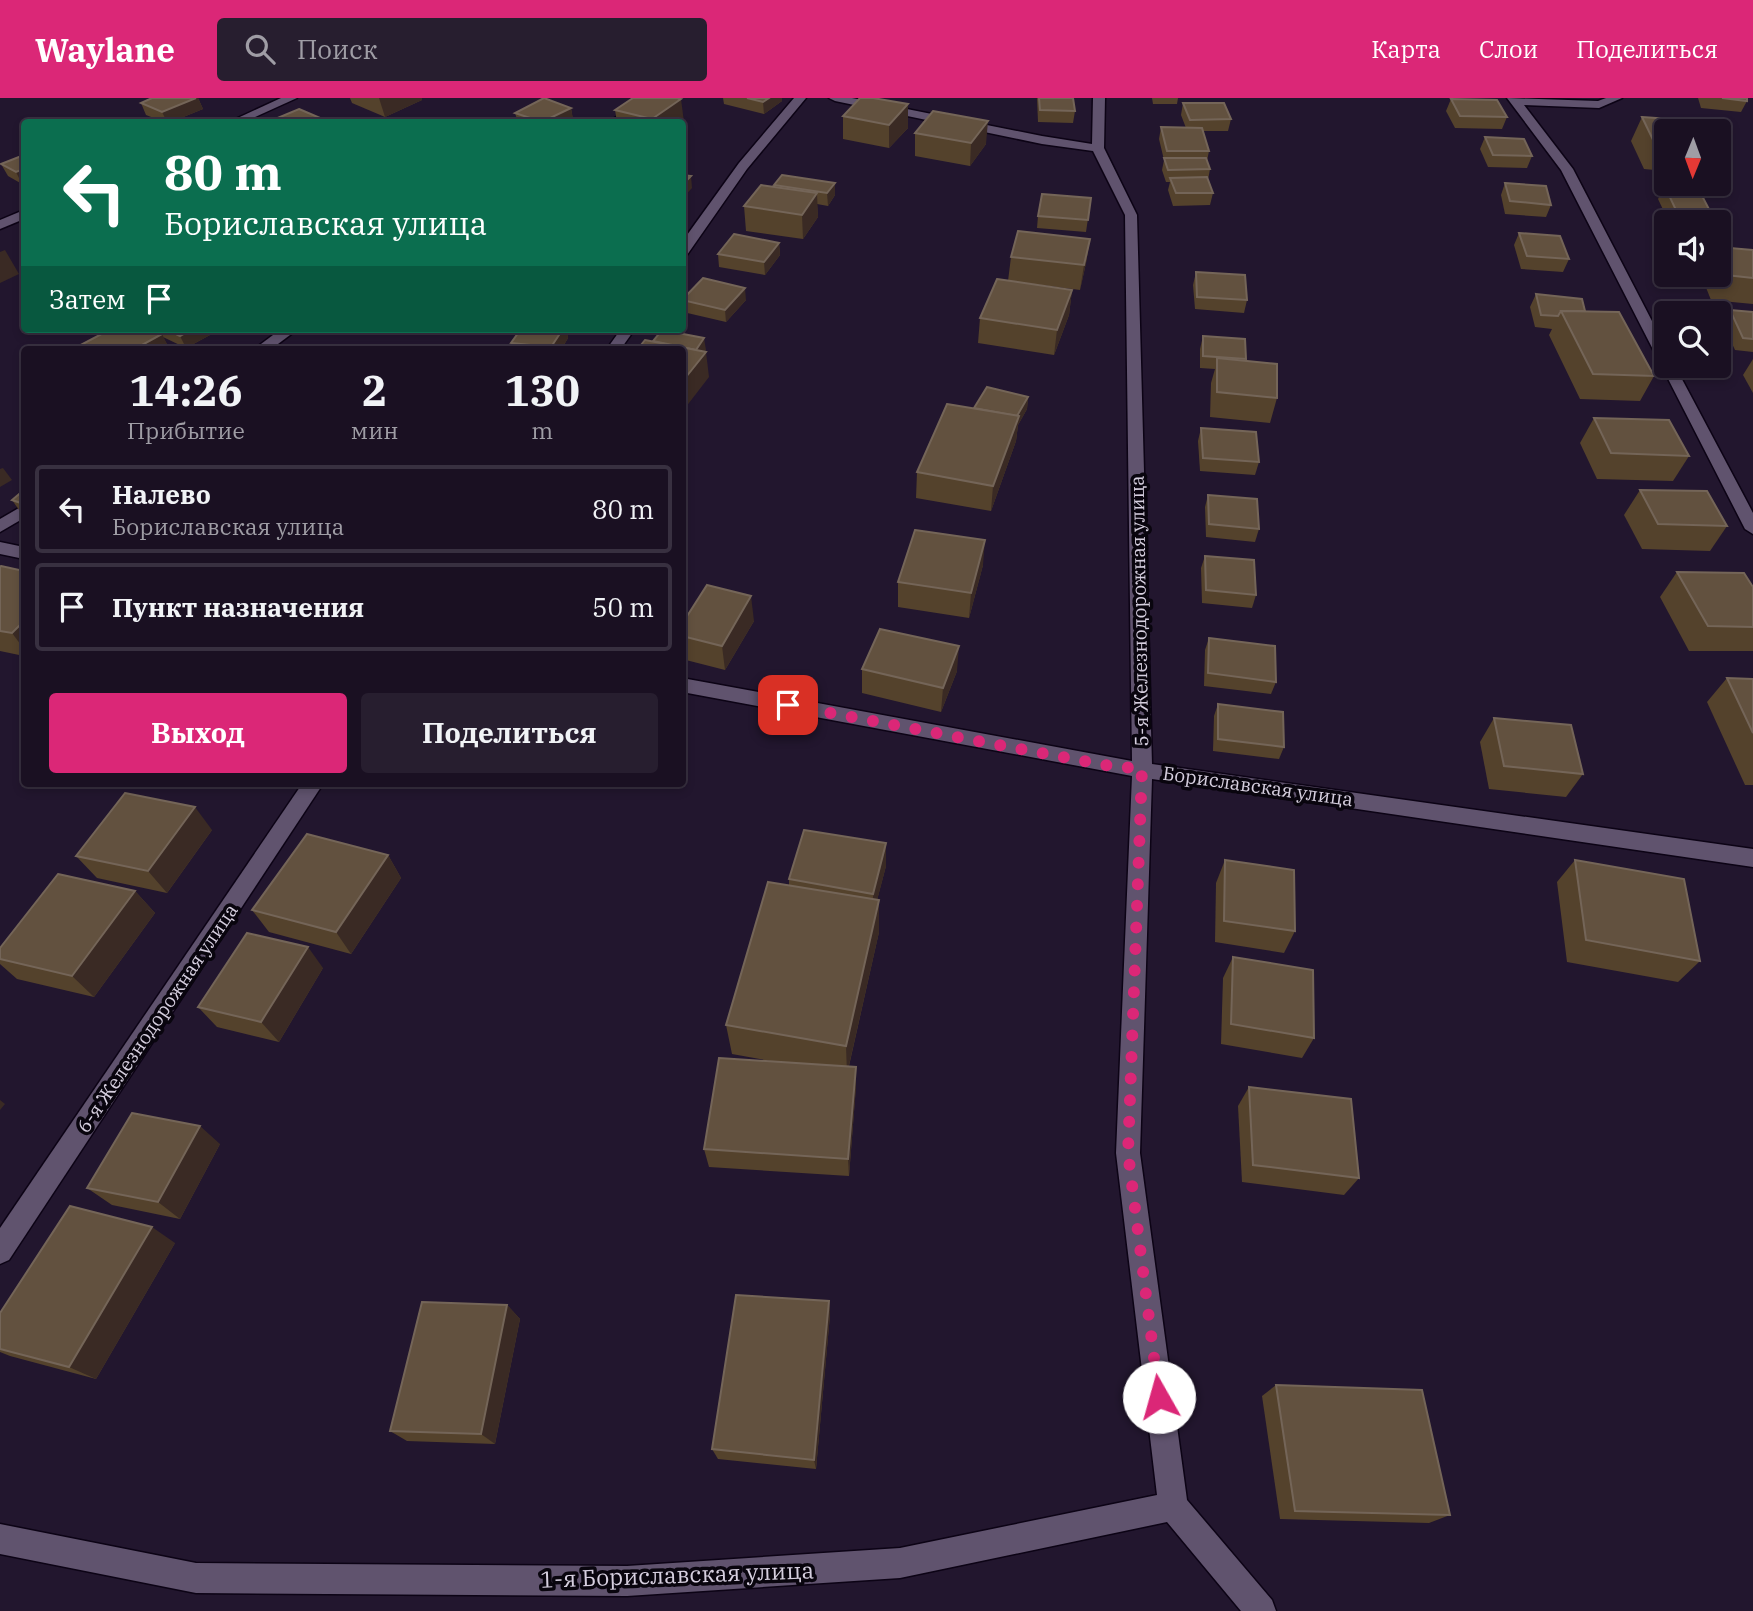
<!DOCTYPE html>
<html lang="ru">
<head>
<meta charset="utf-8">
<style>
	body { margin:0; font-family:"IBM Plex Serif",serif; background:#271e2f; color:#f1f3f6; height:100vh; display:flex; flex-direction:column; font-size:26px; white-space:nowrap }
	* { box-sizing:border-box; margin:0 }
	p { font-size:23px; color:#9f9da5 }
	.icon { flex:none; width:38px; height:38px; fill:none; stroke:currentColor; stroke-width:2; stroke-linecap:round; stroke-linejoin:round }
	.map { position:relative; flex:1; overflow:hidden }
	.side { position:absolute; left:21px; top:248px; width:665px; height:441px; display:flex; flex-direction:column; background:#1a1022; border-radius:7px; box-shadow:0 4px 10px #0003,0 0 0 2px #383040 }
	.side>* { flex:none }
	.top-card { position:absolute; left:21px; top:21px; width:665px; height:214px; border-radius:7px; box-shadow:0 4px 10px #0003,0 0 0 2px #383040; background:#0b6e4f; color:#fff; overflow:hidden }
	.needle { width:46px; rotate:181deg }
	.fabs { position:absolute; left:1654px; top:21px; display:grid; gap:14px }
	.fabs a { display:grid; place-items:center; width:77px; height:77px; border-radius:7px; background:#1a1022; box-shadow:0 4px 10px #0003,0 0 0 2px #383040; font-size:35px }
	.pin { position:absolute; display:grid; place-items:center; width:60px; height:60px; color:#fff; margin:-30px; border-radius:14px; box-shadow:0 4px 10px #0006 }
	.me { position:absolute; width:77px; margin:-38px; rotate:353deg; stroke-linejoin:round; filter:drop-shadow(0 0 5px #0008) }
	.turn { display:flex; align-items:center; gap:24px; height:147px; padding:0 28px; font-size:32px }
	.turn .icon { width:91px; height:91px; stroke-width:2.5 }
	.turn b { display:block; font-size:49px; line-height:60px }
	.then { display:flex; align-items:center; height:66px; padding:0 28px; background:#0003; gap:14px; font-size:26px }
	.eta { display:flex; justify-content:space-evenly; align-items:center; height:119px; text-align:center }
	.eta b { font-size:42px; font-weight:700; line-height:49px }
	.action { display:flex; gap:14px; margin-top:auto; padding:14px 28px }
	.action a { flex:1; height:80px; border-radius:7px; background:#db2777; color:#fff; font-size:28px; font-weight:700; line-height:80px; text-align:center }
	.action a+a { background:#271e2f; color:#f1f3f6 }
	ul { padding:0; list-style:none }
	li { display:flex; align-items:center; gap:21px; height:88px; margin:0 14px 10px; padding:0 14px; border:4px solid #383040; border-radius:7px }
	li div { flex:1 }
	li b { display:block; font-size:26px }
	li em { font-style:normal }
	header { display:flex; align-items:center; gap:42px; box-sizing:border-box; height:98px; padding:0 35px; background:#db2777; color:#fff }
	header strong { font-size:33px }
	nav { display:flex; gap:38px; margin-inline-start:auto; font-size:24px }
	.search { width:490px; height:63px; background:#271e2f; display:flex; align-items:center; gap:18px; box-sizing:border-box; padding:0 24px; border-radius:7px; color:#9f9da5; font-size:26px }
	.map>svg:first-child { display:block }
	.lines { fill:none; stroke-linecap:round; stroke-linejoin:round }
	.minor-casing { stroke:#0c0315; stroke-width:3 }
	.minor { fill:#60536e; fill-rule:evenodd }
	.wall { fill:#54422c }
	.shaded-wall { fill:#3a2a24 }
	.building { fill:#62513f; stroke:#746558; stroke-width:2 }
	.route { stroke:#db2777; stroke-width:12; stroke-dasharray:0 21.6 }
	.labels { text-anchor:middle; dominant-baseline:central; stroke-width:7; stroke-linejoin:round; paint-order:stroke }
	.street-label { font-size:19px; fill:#d6cfdf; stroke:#09050e }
	.near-street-label { font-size:23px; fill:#d6cfdf; stroke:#09050e }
</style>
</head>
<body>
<header>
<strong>Waylane</strong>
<div class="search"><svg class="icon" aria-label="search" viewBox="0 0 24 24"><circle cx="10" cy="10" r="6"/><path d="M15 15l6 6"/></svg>Поиск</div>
<nav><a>Карта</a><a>Слои</a><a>Поделиться</a></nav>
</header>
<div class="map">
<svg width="1753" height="1513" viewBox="0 0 1753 1513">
	<rect width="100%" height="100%" fill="#22162e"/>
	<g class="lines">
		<defs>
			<g id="minor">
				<polygon points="281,0 297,0 244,24 229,24"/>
				<polygon points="648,0 662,0 622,24 608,24"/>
				<polygon points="794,0 806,0 747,71 687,157 682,158 682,144 739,65"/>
				<polygon points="829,0 852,0 1042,38 1092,46 1093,0 1105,0 1104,50 1137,117 1152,666 1753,751 1753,769 1152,681 1140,1055 1187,1402 1272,1502 1276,1513 1241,1513 1167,1424 900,1480 627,1498 196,1495 0,1456 0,1426 196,1465 627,1468 900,1450 1157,1397 1116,1055 1132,678 682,594 682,580 1132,663 1125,117 1093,53 1042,46 835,3"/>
				<polygon points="1507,0 1598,3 1606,0 1622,0 1599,10 1524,7 1573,71 1666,250 1666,268 1675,268 1753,415 1753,436 1745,431 1561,72"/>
				<polygon points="24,112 24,121 0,131 0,122"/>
				<polygon points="281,231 298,231 270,252 253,252"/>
				<polygon points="621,231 635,231 620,252 606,252"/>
				<polygon points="24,407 24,420 0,434 0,421"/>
				<polygon points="0,444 24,449 24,461 0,456"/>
				<polygon points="302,686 323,686 9,1162 0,1166 0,1130"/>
			</g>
		</defs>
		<use href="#minor" class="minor-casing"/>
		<use href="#minor" class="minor"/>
	</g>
	<g class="wall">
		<polygon points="152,0 198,0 203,11 171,24 164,24 146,17 141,5"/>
		<polygon points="350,0 422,0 422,2 385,19 352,5"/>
		<polygon points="723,0 782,0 782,3 764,16 724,6"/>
		<polygon points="1037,0 1073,0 1075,13 1073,25 1038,24"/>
		<polygon points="1152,0 1178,0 1177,6 1153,6"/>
		<polygon points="1698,0 1747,0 1747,3 1741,14 1701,10"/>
		<polygon points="1451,1 1507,19 1502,31 1455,30 1446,13"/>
		<polygon points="1183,5 1231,21 1228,33 1203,33 1209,53 1207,63 1210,71 1208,82 1213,95 1210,107 1173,108 1168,92 1170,84 1166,84 1162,72 1164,62 1159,41 1161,29 1186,30 1181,17"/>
		<polygon points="908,6 908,30 889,50 843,41 843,18"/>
		<polygon points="571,10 573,22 567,24 518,24 515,15"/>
		<polygon points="615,12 684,24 617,24"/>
		<polygon points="1642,19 1666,33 1666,73 1644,71 1631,43"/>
		<polygon points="915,35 986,46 970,68 915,58"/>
		<polygon points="1485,39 1532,58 1527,70 1488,69 1480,51"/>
		<polygon points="24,57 24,85 22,86 8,78 1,66"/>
		<polygon points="782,77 835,97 828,108 817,106 818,119 803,141 746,133 744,108 774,89 774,87"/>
		<polygon points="1505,85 1551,107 1546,119 1505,116 1501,97"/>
		<polygon points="1665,89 1711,115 1706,124 1669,124 1658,101"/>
		<polygon points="1091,100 1086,134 1037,130 1038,118"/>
		<polygon points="1718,131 1728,148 1727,149 1753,152 1753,206 1711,202 1701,177 1718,177"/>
		<polygon points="1519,135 1569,161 1563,174 1521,171 1514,147"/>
		<polygon points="1090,141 1086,165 1080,192 1018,184 1072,192 1069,217 1054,257 978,245 980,220 1008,183 1011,159"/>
		<polygon points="779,145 780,157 765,177 719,169 718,156"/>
		<polygon points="1196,174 1247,202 1244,215 1195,211 1193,187"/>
		<polygon points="1536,196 1585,213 1654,278 1640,303 1580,301 1549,237 1552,231 1535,229 1530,209"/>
		<polygon points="682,201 746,202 726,224 683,214"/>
		<polygon points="1730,212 1753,214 1753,254 1735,252 1722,224"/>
		<polygon points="158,231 207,231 210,237 186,250 163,239 170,252 74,252 73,251 161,236"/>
		<polygon points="521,231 566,231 568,240 561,252 513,252 511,245"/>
		<polygon points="1203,238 1246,261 1246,263 1277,300 1270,325 1210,319 1211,285 1215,271 1200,270 1200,251"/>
		<polygon points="1753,261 1753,295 1743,277"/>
		<polygon points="1028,299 1027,311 1018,327 1016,343 991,413 916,400 917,374 974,311"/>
		<polygon points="1594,320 1689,358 1673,383 1597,381 1580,345"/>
		<polygon points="1201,330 1259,364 1255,377 1200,373 1198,343"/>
		<polygon points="24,392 24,419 12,402"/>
		<polygon points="1640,392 1727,428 1710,453 1642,451 1624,417"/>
		<polygon points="1208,397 1259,431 1255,444 1206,439 1205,409"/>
		<polygon points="1205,458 1256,497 1252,510 1202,505 1201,470"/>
		<polygon points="983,467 969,520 898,509 898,484"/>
		<polygon points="0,469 24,473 24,558 0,553"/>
		<polygon points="1677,474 1753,489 1753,553 1689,553 1660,499"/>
		<polygon points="754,523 725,572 682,561 682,526"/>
		<polygon points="1209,540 1276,584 1271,596 1204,588 1205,552"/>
		<polygon points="862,571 957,573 941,614 862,595"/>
		<polygon points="1727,580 1753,581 1753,687 1745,687 1707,604"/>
		<polygon points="1218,606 1284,649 1279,661 1213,653 1214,618"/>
		<polygon points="1494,620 1583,676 1566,699 1489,691 1480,644"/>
		<polygon points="212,732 167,795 97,780 76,758"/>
		<polygon points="886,745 886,768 877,802 879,802 879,834 849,968 856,969 856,988 849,1078 709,1069 704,1051 776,964 732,956 726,927 789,787 789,781"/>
		<polygon points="388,757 401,780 351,856 269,834 252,812"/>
		<polygon points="1225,762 1295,833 1284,855 1215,844 1216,785"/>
		<polygon points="1575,762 1700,863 1678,884 1567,864 1557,784"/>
		<polygon points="135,793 155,815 94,899 17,881 0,866 0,850"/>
		<polygon points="1233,859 1314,940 1302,960 1221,946 1223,880"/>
		<polygon points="323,870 279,944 217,929 198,909"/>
		<polygon points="1249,989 1359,1080 1344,1097 1242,1084 1238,1008"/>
		<polygon points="220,1046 180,1121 112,1107 87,1090"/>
		<polygon points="175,1145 96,1281 10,1258 0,1254 0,1215"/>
		<polygon points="829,1203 830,1217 816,1371 718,1361 712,1351"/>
		<polygon points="507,1207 520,1221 495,1346 407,1343 390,1333"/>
		<polygon points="1276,1287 1450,1417 1429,1425 1280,1421 1262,1298"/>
	</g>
	<g class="shaded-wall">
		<polygon points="196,0 198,0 203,11 171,24 167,24 162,14"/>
		<polygon points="379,0 422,0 422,2 385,19"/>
		<polygon points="769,0 782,0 782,3 764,16 763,4"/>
		<polygon points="681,1 684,24 682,25 653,24 652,21"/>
		<polygon points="908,6 908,30 889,50 889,27"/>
		<polygon points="571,10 573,22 567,24 542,24"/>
		<polygon points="988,23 986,46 970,68 971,45"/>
		<polygon points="24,71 24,85 22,86 16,74"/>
		<polygon points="691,78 692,90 682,101 682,87"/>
		<polygon points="835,85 835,97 828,108 827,95"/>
		<polygon points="817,95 818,119 803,141 802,117"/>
		<polygon points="1090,141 1086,165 1080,192 1084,167"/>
		<polygon points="779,145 780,157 765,177 764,164"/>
		<polygon points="5,152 19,176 0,185 0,154"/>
		<polygon points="745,190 746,202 726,224 725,212"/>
		<polygon points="1072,192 1069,217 1054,257 1057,232"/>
		<polygon points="192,231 207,231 210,237 186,250 180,238"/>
		<polygon points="563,231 566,231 568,240 561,252 552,252 551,249"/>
		<polygon points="162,236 170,252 133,252"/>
		<polygon points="704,240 706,252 698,264 706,254 709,279 682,314 682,284 694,254"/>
		<polygon points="1028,299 1027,311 1018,327 1016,343 991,413 993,388 1016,320"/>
		<polygon points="3,370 12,382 0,389 0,371"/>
		<polygon points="985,442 983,467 969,520 971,495"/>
		<polygon points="751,498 754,523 725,572 722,548"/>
		<polygon points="24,523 24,544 23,544 24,545 24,551 12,535"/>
		<polygon points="959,548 957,573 941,614 943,590"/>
		<polygon points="195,709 212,732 167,795 148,773"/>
		<polygon points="886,745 886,768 873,818 873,796"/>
		<polygon points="388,757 401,780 351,856 336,834"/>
		<polygon points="135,793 155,815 94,899 72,878"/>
		<polygon points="879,802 879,834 847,976 846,948"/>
		<polygon points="308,849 323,870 279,944 261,924"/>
		<polygon points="856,969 856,988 849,1078 848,1061"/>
		<polygon points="0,1002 5,1006 0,1012"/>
		<polygon points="200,1028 220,1046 180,1121 158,1104"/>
		<polygon points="152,1129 175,1145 96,1281 69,1269"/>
		<polygon points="829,1203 830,1217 816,1371 814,1362"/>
		<polygon points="507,1207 520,1221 495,1346 481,1336"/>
	</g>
	<g class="building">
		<polygon points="152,0 196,0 162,14 141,5"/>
		<polygon points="544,0 571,10 542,24 515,15"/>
		<polygon points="633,0 677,0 681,1 652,21 615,12"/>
		<polygon points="747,0 769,0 763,4"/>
		<polygon points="860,0 873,0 908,6 889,27 843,18"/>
		<polygon points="1039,0 1073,0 1075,13 1040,12"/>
		<polygon points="1722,0 1747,0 1747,3"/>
		<polygon points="1451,1 1497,2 1507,19 1460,18"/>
		<polygon points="1183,5 1224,5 1231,21 1190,22"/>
		<polygon points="299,11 325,22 318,24 268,24"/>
		<polygon points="933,13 988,23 971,45 915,35"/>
		<polygon points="1642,19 1684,22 1690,33 1666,33 1666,48 1656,48"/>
		<polygon points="1161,29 1202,30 1209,53 1167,53"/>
		<polygon points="1485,39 1524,41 1532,58 1493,57"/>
		<polygon points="24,57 24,71 16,74 1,66"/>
		<polygon points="1164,60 1206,60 1210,71 1168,72"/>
		<polygon points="682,77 691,78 682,87"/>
		<polygon points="782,77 835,85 827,95 774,87"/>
		<polygon points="1207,79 1213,95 1176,95 1170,80"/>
		<polygon points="1505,85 1546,88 1551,107 1510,103"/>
		<polygon points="761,87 817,95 802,117 744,108"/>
		<polygon points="1665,89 1699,92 1711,115 1676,112"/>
		<polygon points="1042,96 1091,100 1088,122 1038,118"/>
		<polygon points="1718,131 1719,131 1728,148 1718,147"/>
		<polygon points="1018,133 1090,141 1084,167 1011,159"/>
		<polygon points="1519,135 1560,138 1569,161 1527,158"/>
		<polygon points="734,136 779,145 764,164 718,156"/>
		<polygon points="1718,149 1753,152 1753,180 1726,177 1718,161"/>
		<polygon points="1196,174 1245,177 1247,202 1197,199"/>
		<polygon points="703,180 745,190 725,212 682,202"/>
		<polygon points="997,181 1072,192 1057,232 980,220"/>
		<polygon points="1536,196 1582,201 1585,213 1561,213 1558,218 1541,217"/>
		<polygon points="1730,212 1753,214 1753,241 1743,240"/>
		<polygon points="1561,213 1619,214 1654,278 1593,276"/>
		<polygon points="111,231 151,231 162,236 133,252 75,252 73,251"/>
		<polygon points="166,231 192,231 180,238"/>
		<polygon points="521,231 563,231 551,249 511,245"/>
		<polygon points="662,232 704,240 696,252 653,243"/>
		<polygon points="1203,238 1245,241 1246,261 1203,258"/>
		<polygon points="645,242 706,254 682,284 682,252 637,252"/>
		<polygon points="1217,260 1277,266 1277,300 1217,294"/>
		<polygon points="987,289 1028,299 1017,318 974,310"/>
		<polygon points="947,306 1019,318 993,388 917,374"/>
		<polygon points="1594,320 1669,322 1689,358 1611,355"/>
		<polygon points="1201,330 1256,334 1259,364 1203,360"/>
		<polygon points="24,392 24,406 12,402"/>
		<polygon points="1640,392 1707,393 1727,428 1658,426"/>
		<polygon points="1208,397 1257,401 1259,431 1209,426"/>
		<polygon points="915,432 985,442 971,495 898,484"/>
		<polygon points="1205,458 1254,462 1256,497 1206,492"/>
		<polygon points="1,468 24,473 24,523 12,535 0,533 0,469"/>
		<polygon points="1677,474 1744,475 1753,489 1753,529 1708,528"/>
		<polygon points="707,487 751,498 722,548 682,538 682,526"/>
		<polygon points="880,531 959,548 943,590 862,571"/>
		<polygon points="1209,540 1275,548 1276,584 1208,575"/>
		<polygon points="1727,580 1753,581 1753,635"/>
		<polygon points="1218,606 1283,614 1284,649 1218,641"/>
		<polygon points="1494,620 1571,627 1583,676 1504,668"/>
		<polygon points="125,695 195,709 148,773 76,758"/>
		<polygon points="804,732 886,745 873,796 789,781"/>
		<polygon points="307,736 388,757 336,834 252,812"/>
		<polygon points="1225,762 1294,772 1295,833 1224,823"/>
		<polygon points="1575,762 1684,781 1700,863 1586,842"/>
		<polygon points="58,776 135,793 72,878 0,861 0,850"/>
		<polygon points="768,784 879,802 846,948 726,927"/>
		<polygon points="247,835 308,849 261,924 198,909"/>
		<polygon points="1233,859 1313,872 1314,940 1231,926"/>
		<polygon points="719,960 856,969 848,1061 704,1051"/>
		<polygon points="1249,989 1351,1001 1359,1080 1253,1067"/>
		<polygon points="132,1015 200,1028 158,1104 87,1090"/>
		<polygon points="70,1108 152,1129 69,1269 0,1251 0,1215"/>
		<polygon points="736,1197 829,1203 814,1362 712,1351"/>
		<polygon points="422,1204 507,1207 481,1336 390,1333"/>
		<polygon points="1276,1287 1422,1292 1450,1417 1295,1413"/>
	</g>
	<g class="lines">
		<polyline class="route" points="788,607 1105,667 1142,671 1128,1055 1159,1299"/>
	</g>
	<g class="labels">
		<g class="street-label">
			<text transform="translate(1139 513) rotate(-91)">5-я Железнодорожная улица</text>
			<text transform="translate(1258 688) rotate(8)">Бориславская улица</text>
			<text transform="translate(157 920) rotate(-56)">6-я Железнодорожная улица</text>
		</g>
		<g class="near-street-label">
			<text transform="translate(677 1476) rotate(-2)">1-я Бориславская улица</text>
		</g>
	</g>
</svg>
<div class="fabs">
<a><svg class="needle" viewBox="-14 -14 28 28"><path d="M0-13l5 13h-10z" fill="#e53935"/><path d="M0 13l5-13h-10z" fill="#9f9da5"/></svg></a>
<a><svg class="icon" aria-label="sound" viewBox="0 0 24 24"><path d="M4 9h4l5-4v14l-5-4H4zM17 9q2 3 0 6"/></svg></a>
<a><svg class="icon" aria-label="search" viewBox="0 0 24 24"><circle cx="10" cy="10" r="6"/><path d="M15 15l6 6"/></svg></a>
</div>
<div class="pin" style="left:788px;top:607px;background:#d93025"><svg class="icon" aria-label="arrive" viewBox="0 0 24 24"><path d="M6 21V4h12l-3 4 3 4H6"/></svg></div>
<svg class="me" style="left:1159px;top:1299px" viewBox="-20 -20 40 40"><circle r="19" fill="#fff"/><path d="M0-13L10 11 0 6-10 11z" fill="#db2777"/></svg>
<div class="top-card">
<div class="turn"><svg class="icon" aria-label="left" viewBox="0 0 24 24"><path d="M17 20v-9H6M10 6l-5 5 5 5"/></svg><div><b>80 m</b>Бориславская улица</div></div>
<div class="then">Затем<svg class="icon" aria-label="arrive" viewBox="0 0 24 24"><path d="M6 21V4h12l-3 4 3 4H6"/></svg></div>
</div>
<section class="side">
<div class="eta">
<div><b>14:26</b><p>Прибытие</p></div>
<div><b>2</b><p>мин</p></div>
<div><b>130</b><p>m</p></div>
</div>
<ul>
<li><svg class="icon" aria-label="left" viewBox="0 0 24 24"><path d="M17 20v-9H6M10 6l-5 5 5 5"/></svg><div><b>Налево</b><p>Бориславская улица</p></div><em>80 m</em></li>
<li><svg class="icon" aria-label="arrive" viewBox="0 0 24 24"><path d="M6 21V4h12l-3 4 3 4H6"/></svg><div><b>Пункт назначения</b></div><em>50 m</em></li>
</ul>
<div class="action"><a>Выход</a><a>Поделиться</a></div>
</section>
</div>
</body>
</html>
